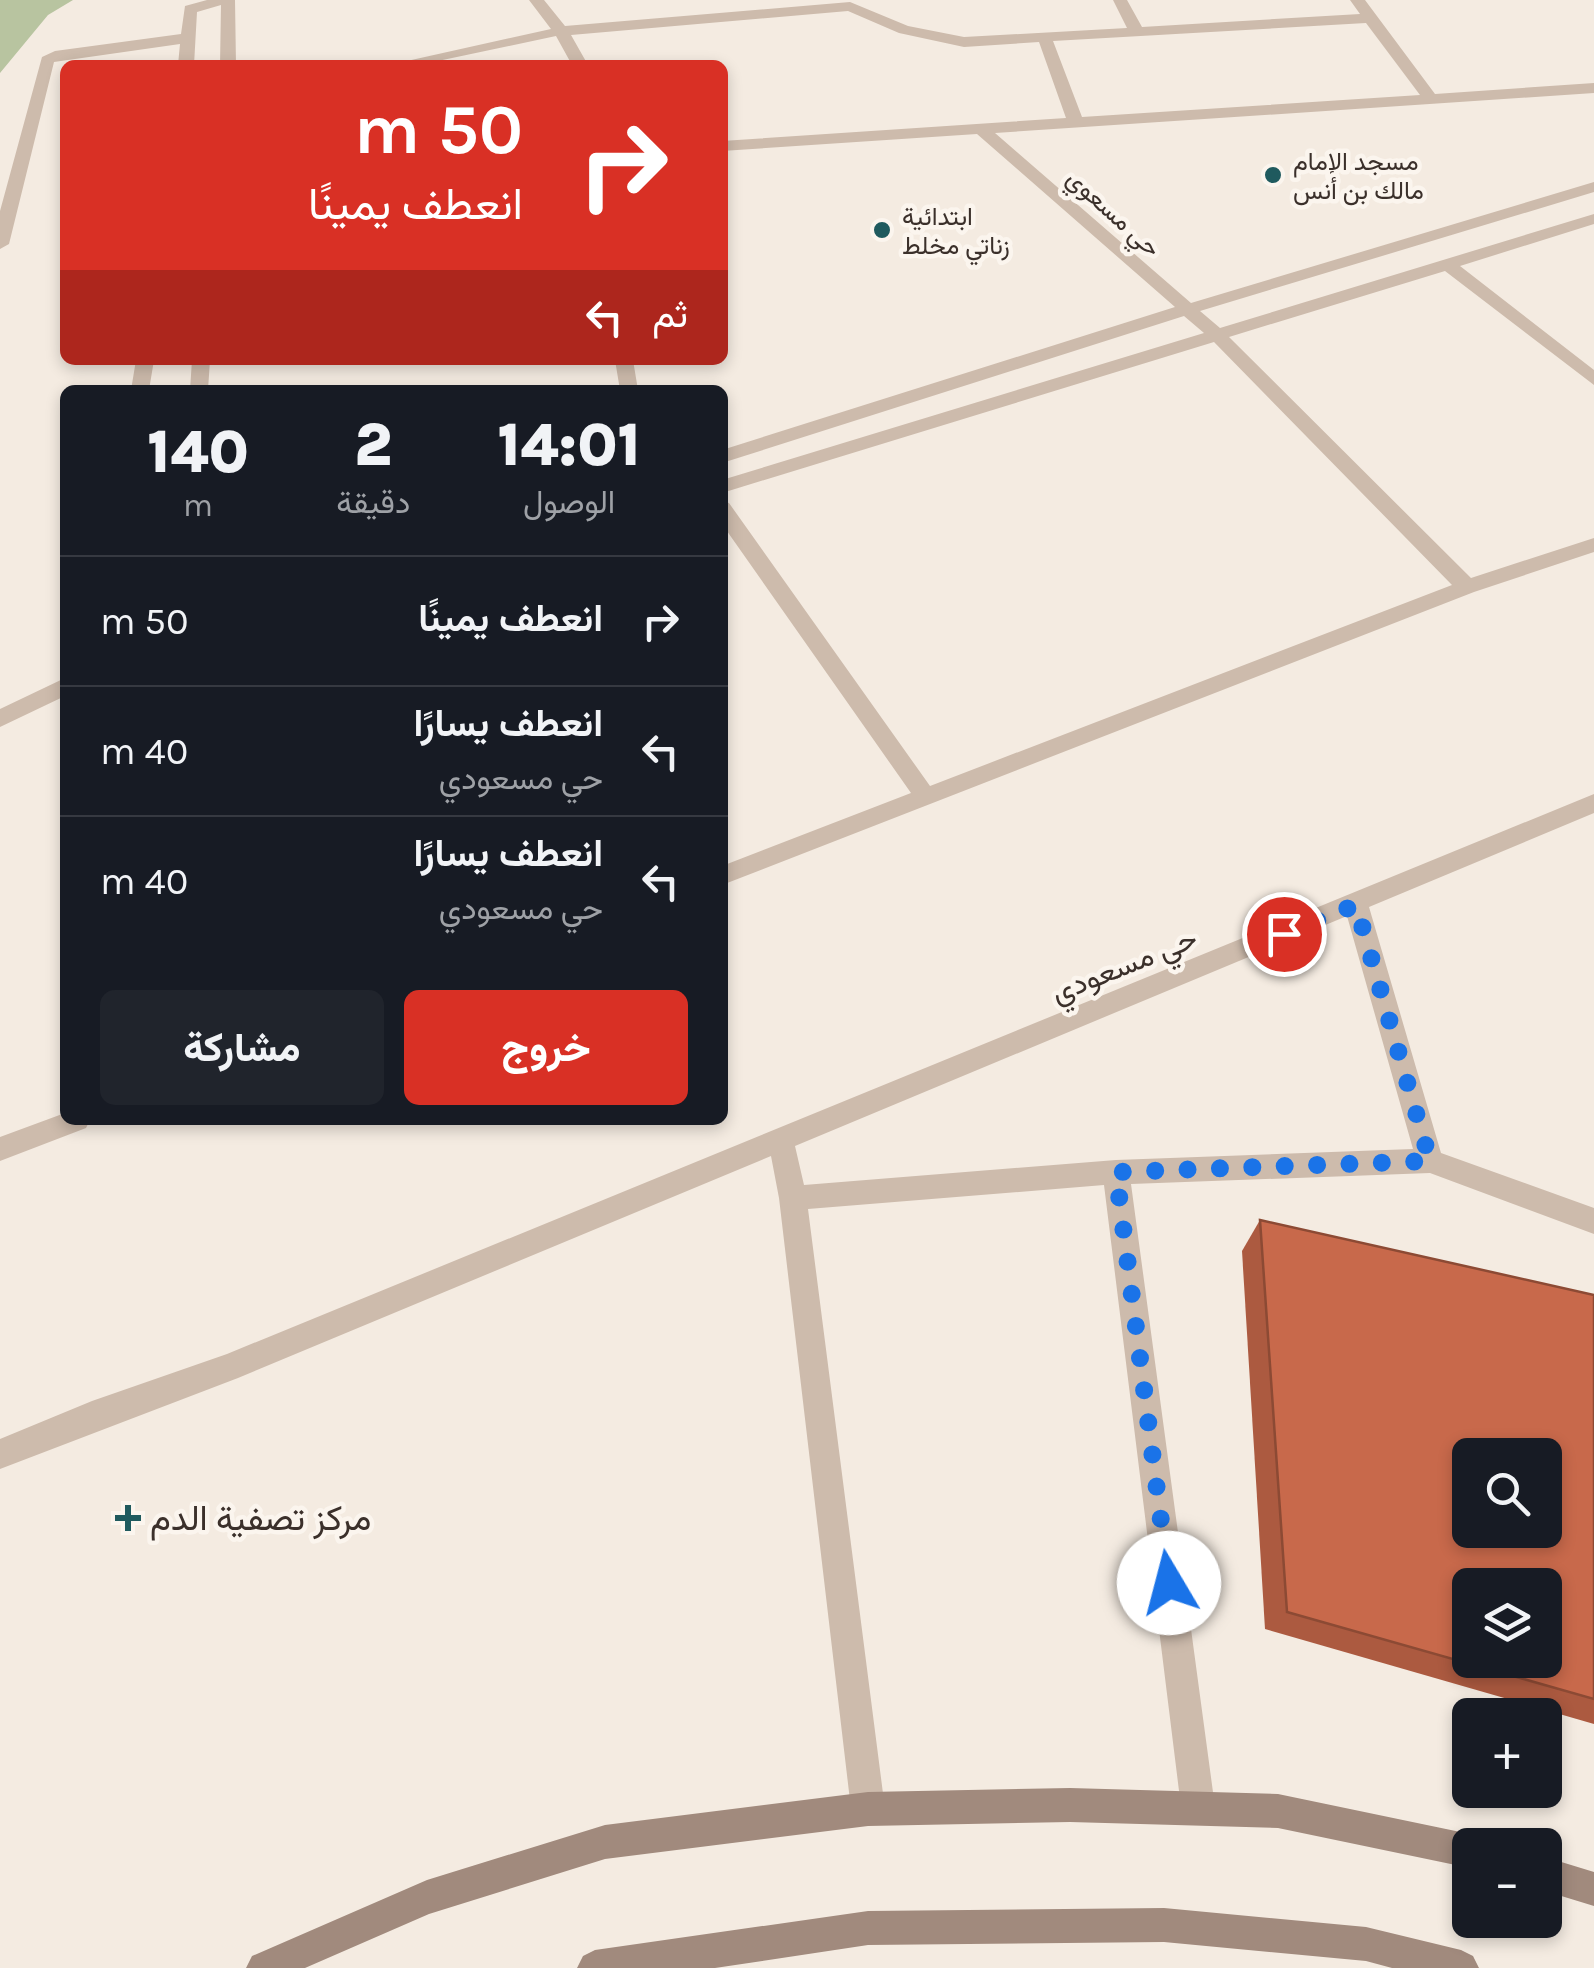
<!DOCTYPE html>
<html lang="ar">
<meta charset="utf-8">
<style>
:root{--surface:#171b24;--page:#20242c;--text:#f1f3f6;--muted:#9ea1a6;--line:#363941;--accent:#d93025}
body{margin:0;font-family:Karla,Vazirmatn,sans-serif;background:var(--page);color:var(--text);direction:rtl;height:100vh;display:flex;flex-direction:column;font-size:38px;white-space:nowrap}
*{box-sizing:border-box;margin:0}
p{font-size:32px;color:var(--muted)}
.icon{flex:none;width:55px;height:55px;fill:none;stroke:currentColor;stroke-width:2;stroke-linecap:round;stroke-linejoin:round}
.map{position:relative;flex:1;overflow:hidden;direction:ltr}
.drawer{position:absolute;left:60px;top:385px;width:668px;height:740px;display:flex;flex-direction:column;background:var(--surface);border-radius:15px;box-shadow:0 5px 15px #0003;direction:rtl}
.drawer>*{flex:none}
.top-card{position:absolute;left:60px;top:60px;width:668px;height:305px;border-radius:15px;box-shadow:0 5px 15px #0003;direction:rtl;background:#d93025;color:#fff;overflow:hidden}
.fabs{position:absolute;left:1452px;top:1438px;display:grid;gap:20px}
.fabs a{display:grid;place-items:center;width:110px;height:110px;border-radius:15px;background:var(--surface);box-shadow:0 5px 15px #0003;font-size:50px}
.pin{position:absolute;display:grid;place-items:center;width:85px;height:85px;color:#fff;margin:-42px;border:5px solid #fff;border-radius:50%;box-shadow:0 2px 10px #0007}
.me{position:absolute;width:110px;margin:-55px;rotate:352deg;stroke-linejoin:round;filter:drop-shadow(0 0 8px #0008)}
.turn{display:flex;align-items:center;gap:35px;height:210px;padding:0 40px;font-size:45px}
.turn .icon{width:130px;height:130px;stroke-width:2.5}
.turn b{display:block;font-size:70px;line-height:85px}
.then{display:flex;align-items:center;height:95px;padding:0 40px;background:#0003;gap:20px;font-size:38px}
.eta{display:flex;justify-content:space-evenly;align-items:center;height:170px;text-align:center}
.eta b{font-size:60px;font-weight:800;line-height:70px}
.cta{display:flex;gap:20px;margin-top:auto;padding:20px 40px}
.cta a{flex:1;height:115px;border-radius:15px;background:var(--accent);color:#fff;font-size:40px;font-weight:800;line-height:115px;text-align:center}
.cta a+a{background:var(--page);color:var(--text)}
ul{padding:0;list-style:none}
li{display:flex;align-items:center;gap:30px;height:130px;padding:0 40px;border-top:2px solid var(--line)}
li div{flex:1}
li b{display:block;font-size:38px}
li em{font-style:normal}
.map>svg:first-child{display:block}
.green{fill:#b8c4a0}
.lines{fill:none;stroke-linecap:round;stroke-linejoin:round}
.minor{fill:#cdbbac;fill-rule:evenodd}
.secondary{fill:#a18a7d;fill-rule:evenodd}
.wall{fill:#ac5a40}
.building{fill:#c8694b;stroke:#8c4a34;stroke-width:2.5;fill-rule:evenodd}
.route{stroke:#1a73e8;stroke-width:18;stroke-dasharray:0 32.4}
.poi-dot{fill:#1f5a5e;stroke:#fbf5ee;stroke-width:4}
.labels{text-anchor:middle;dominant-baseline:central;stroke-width:9;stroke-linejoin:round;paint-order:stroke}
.far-poi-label{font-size:25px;fill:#3b302b;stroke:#fbf5ee;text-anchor:start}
.far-street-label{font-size:25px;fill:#3b302b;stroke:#fbf5ee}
.street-label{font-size:30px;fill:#3b302b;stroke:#fbf5ee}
.near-poi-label{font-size:35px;fill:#3b302b;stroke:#fbf5ee;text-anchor:start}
</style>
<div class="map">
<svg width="1594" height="1968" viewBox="0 0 1594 1968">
<rect width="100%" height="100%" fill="#f4ebe1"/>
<path class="green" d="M 0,0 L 73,0 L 48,15 L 0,73 Z"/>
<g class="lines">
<path class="minor" d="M 207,0 L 235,0 L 236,65 L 220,65 L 221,5 L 197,12 L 194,65 L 178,65 L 180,44 L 54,62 L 9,244 L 0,249 L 0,211 L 42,57 L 55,51 L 181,34 L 185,6 Z
M 529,0 L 544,0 L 565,26 L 850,2 L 908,26 L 964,37 L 1127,28 L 1113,0 L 1127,0 L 1142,27 L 1360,14 L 1350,0 L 1365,0 L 1435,94 L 1594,83 L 1594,93 L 995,133 L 1191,303 L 1594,182 L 1594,192 L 1200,311 L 1220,328 L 1594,214 L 1594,224 L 1460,266 L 1594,370 L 1594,385 L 1445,271 L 1229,337 L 1471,578 L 1594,538 L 1594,552 L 1474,592 L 722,885 L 722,866 L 911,793 L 722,524 L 722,501 L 729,503 L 930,786 L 1452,585 L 1214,342 L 722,493 L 722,480 L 1204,333 L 1184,316 L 722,463 L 722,450 L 1175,307 L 977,134 L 722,151 L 722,141 L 1066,118 L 1039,42 L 964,47 L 899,33 L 848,11 L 571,35 L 588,65 L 572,65 L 556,36 L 419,65 L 389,65 L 551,29 ZM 1366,23 L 1420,95 L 1082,117 L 1053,41 Z
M 136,360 L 154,360 L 149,390 L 131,390 Z
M 192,360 L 210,360 L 208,390 L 190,390 Z
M 615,360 L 633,360 L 638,390 L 620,390 Z
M 65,678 L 65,696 L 0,727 L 0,709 Z
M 1594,794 L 1594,813 L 1369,907 L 1441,1153 L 1594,1208 L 1594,1234 L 1430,1173 L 1131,1184 L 1215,1807 L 1210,1819 L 1198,1824 L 1186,1819 L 1181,1807 L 1104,1185 L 808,1209 L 885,1809 L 880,1821 L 868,1826 L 856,1821 L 851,1809 L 779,1198 L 771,1156 L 238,1378 L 0,1469 L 0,1439 L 92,1401 L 227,1354 ZM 1347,916 L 1413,1149 L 1116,1160 L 804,1185 L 795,1146 Z
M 65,1113 L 65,1120 L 90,1120 L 86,1128 L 0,1161 L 0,1137 Z"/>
<path class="secondary" d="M 1070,1788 L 1278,1794 L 1470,1834 L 1482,1839 L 1485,1845 L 1470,1845 L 1470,1868 L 1278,1828 L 1070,1822 L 868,1826 L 605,1859 L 429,1914 L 305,1968 L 246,1968 L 252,1956 L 427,1880 L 605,1825 L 868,1792 Z
M 1545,1857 L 1594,1872 L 1594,1906 L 1545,1891 Z
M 1164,1908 L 1366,1927 L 1461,1950 L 1473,1956 L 1479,1968 L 1392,1968 L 1366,1961 L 1164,1942 L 868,1945 L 715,1968 L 577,1968 L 583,1956 L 595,1950 L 868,1911 Z"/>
</g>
<path class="wall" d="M 1260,1220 L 1594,1295 L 1594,1724 L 1265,1629 L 1242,1251 Z"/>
<path class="building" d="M 1260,1220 L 1594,1295 L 1594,1699 L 1287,1612 ZM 1470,1455 L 1545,1455 L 1545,1530 L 1470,1530 ZM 1470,1585 L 1545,1585 L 1545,1660 L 1470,1660 Z"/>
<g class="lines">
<path class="route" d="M 1169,1583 L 1116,1172 L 1430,1161 L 1356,905 L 1284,934"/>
</g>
<g class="poi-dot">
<circle cx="1273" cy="175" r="10"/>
<circle cx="882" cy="230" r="10"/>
<path d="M123 1503h10v10h10v10h-10v10h-10v-10h-10v-10h10z"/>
</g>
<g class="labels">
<g class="far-poi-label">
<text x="1293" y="161">مسجد الإمام<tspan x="1293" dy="29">مالك بن أنس</tspan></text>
<text x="902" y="216">ابتدائية<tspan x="902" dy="29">زناتي مخلط</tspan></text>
</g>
<g class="far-street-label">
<text transform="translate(1114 213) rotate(42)">حي مسعوي</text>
</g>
<g class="street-label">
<text transform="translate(1124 965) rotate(-22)">حي مسعودي</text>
</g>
<g class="near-poi-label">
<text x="150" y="1518">مركز تصفية الدم</text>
</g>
</g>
</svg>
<div class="fabs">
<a><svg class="icon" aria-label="search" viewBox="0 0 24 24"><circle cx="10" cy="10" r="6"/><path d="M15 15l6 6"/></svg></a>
<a><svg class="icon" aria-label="layers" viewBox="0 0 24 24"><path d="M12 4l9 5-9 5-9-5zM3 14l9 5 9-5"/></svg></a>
<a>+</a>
<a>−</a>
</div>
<div class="pin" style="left:1284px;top:934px;background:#d93025"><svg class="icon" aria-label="arrive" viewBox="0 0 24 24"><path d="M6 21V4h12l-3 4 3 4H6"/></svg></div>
<svg class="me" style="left:1169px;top:1583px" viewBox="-20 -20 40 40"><circle r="19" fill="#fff"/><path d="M0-13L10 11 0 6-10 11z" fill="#1a73e8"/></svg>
<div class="top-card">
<div class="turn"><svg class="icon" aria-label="right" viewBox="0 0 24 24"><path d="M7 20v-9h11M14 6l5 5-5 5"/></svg><div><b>50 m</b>انعطف يمينًا</div></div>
<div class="then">ثم<svg class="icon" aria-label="left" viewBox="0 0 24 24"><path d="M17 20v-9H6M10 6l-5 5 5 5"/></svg></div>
</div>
<section class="drawer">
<div class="eta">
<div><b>14:01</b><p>الوصول</p></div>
<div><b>2</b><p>دقيقة</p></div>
<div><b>140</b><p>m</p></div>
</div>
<ul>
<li><svg class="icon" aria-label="right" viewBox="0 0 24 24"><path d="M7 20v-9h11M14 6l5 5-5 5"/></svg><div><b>انعطف يمينًا</b></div><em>50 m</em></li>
<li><svg class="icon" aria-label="left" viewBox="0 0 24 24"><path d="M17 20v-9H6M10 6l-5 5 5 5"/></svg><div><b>انعطف يسارًا</b><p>حي مسعودي</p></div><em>40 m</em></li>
<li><svg class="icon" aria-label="left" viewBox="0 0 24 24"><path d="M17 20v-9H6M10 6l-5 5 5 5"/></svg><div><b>انعطف يسارًا</b><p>حي مسعودي</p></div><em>40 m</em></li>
</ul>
<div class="cta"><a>خروج</a><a>مشاركة</a></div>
</section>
</div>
